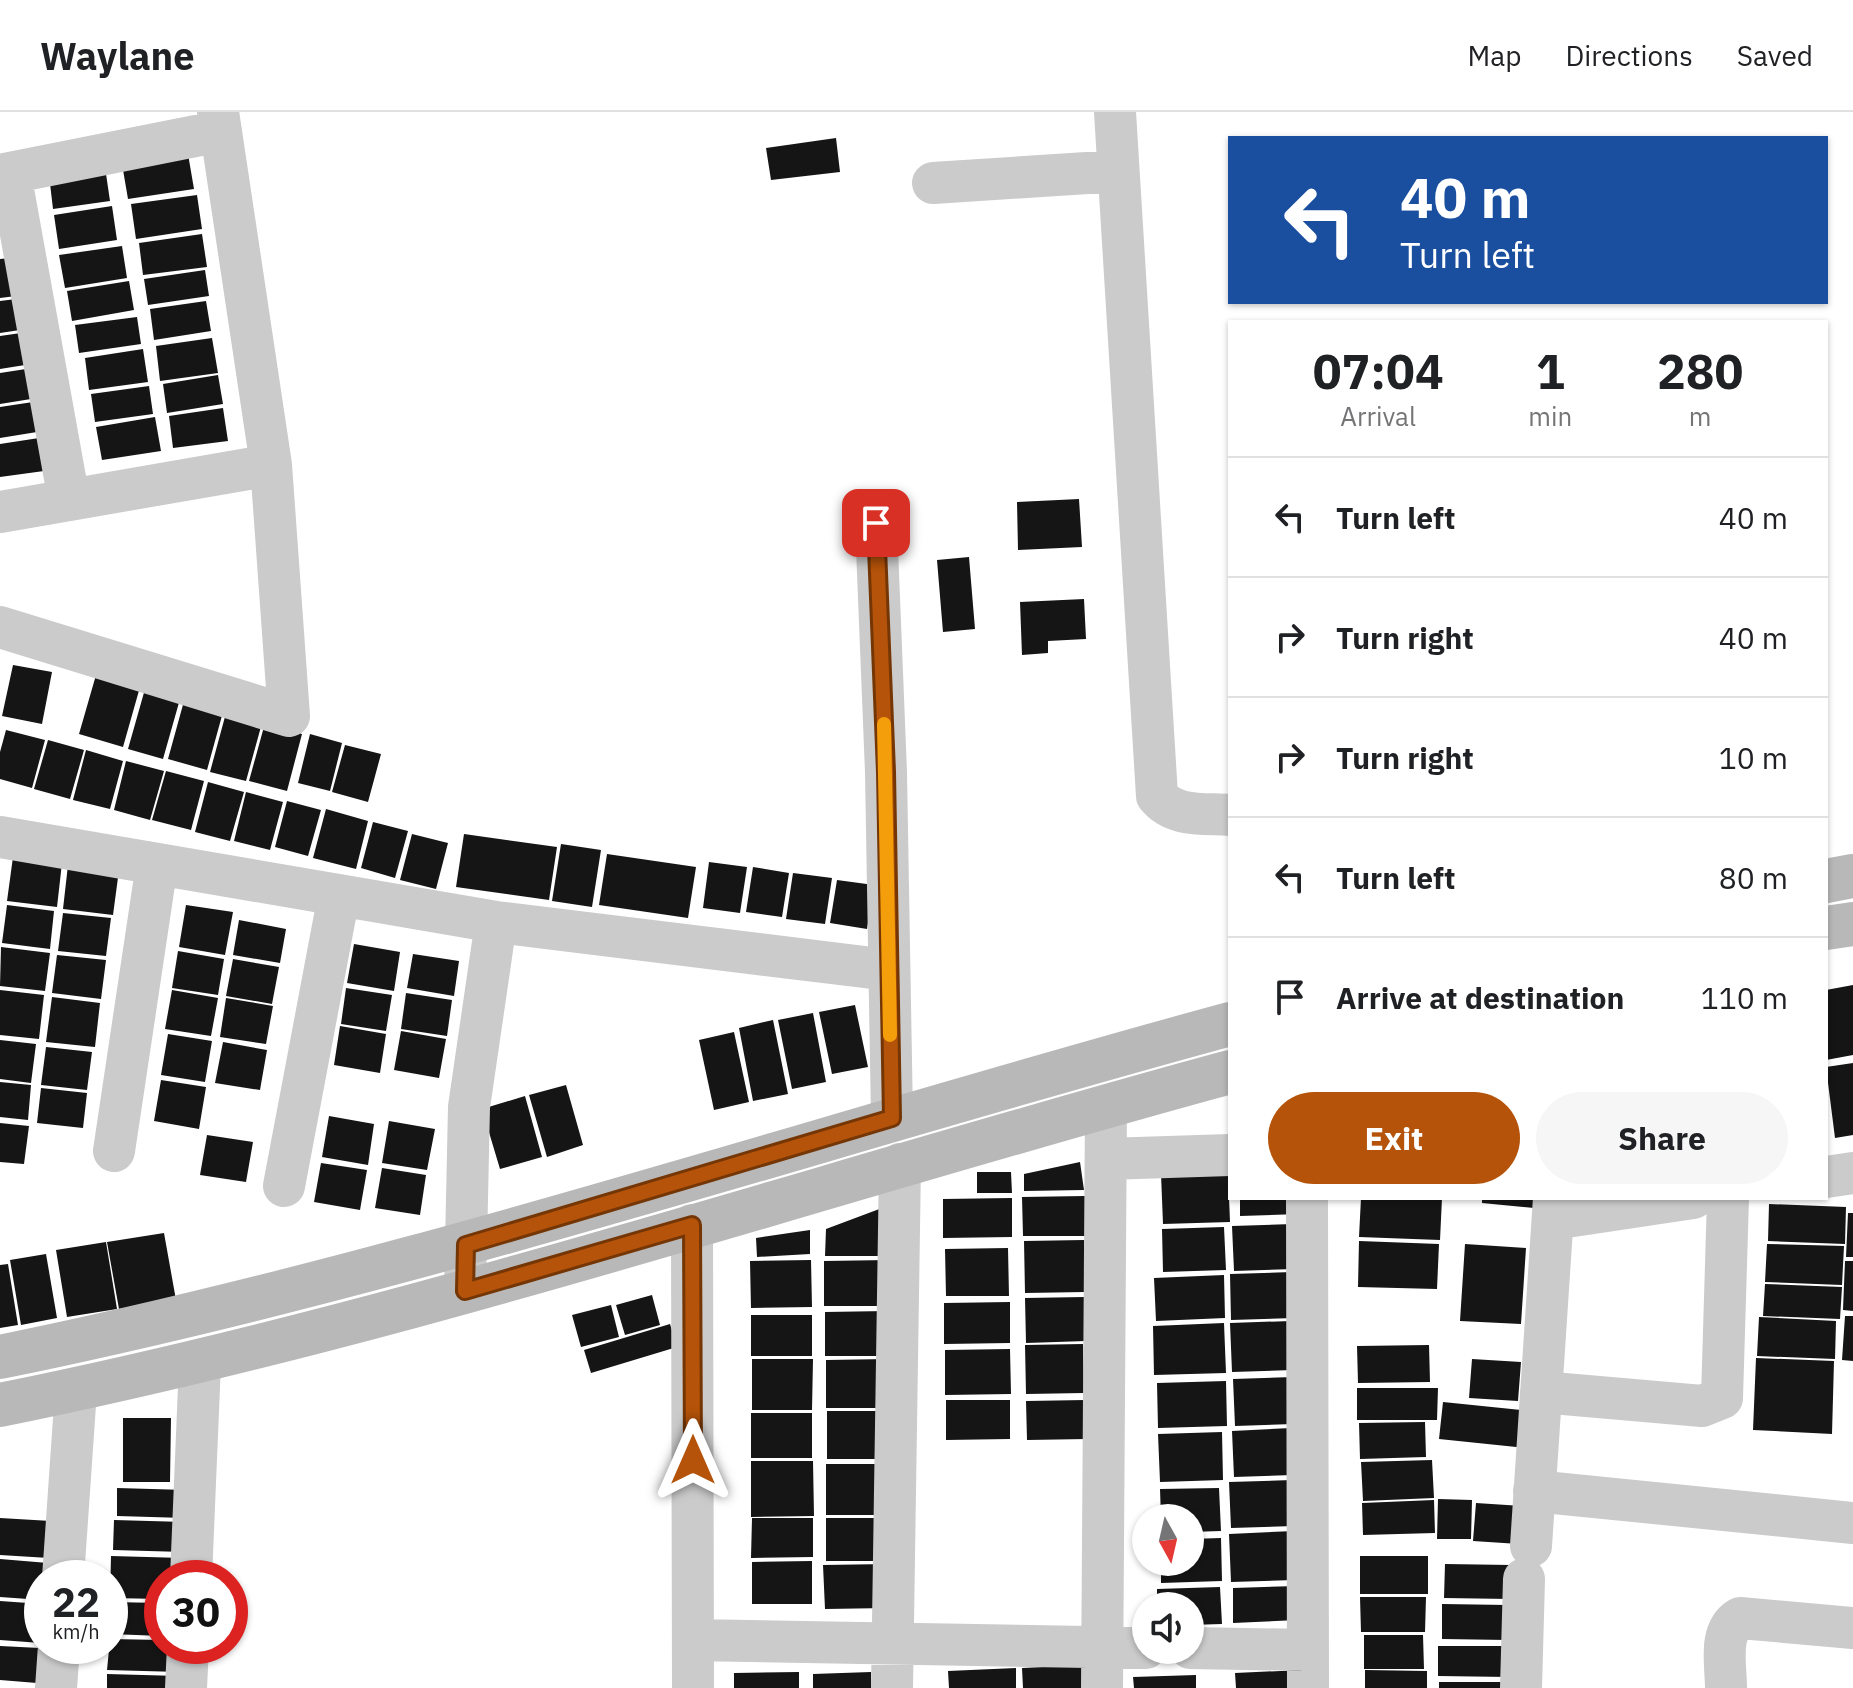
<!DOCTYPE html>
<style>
:root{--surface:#fff;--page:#f6f6f6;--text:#202124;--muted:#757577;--line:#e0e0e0;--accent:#b45309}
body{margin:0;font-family:"IBM Plex Sans",sans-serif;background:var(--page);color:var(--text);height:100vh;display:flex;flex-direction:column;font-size:30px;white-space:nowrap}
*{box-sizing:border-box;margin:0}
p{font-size:26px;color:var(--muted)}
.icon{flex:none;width:44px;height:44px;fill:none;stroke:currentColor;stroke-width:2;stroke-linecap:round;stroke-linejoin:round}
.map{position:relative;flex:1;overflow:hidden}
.details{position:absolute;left:1228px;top:208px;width:600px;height:880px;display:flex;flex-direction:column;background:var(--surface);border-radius:0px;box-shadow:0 2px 6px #0004}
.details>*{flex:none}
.guide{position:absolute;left:1228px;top:24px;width:600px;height:168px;border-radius:0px;box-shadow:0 2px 6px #0004;background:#1a4fa0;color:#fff;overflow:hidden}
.needle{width:52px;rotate:172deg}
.tools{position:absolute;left:1132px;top:1392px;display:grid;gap:16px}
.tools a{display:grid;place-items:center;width:72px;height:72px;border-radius:50%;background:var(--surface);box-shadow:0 2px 6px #0004;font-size:40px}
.speed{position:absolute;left:24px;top:1448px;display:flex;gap:16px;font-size:40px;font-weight:700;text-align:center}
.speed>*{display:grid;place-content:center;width:104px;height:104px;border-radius:50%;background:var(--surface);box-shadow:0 2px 6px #0004;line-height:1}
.speed small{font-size:20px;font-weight:400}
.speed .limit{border:12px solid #d22;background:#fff;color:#111}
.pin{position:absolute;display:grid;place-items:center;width:68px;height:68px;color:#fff;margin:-34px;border-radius:16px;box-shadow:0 4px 12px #0006}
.me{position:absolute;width:88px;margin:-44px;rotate:0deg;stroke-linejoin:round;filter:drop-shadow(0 0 6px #0008)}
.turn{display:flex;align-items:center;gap:28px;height:168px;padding:0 40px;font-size:36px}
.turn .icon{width:104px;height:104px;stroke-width:2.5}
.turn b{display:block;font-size:56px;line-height:68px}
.eta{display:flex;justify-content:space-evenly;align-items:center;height:136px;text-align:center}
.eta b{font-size:48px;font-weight:700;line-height:56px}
.primary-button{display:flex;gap:16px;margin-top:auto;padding:16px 40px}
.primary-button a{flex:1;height:92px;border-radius:48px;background:var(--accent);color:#fff;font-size:32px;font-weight:700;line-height:92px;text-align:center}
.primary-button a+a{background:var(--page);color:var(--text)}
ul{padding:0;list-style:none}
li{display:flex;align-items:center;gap:24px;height:120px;padding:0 40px;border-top:2px solid var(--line)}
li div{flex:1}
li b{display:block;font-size:30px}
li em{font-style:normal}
header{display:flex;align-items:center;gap:48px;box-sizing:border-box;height:112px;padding:0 40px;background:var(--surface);border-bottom:2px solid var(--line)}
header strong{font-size:38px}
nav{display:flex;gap:44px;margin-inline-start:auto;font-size:28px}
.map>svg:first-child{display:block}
.building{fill:#151515}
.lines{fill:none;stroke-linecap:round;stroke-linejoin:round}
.street{stroke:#cbcbcb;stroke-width:42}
.secondary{stroke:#b8b8b8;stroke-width:44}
.route-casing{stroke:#753606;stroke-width:20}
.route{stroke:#b45309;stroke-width:14}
.slow{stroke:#f59e0b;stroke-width:14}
</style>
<header>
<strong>Waylane</strong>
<nav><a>Map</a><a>Directions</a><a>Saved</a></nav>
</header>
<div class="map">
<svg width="1853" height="1576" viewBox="0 0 1853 1576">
<rect width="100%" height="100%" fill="#fff"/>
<path class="building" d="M 836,26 L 840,60 L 771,68 L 766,36 Z
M 188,42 L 194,77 L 128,87 L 122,52 Z
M 105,55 L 110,89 L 53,97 L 49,63 Z
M 197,83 L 202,117 L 136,127 L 131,92 Z
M 112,94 L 117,128 L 59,137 L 54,103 Z
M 202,122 L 207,155 L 143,163 L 139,131 Z
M 122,134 L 127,166 L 65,176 L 59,143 Z
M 10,146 L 16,184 L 0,186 L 0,147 Z
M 205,158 L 209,184 L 148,193 L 144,167 Z
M 129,169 L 134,198 L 72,209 L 67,179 Z
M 16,187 L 20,218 L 0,221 L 0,189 Z
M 206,189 L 211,219 L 154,228 L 150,197 Z
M 137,205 L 141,232 L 79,241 L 75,213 Z
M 21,221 L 25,253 L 0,257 L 0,224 Z
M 212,226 L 218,261 L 160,269 L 156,234 Z
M 143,237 L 148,270 L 89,278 L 85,246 Z
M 26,257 L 31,287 L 0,292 L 0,261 Z
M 218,263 L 223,292 L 167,301 L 163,272 Z
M 149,274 L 153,302 L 95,310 L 91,282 Z
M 33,290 L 37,320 L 0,326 L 0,295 Z
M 223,296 L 228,329 L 173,336 L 169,304 Z
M 155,305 L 161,339 L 102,348 L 96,315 Z
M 39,326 L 44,359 L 0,365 L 0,332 Z
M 1079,387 L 1082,435 L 1018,438 L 1017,390 Z
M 969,445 L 975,517 L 943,520 L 937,448 Z
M 1084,487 L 1086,527 L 1048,529 L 1048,541 L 1022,543 L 1020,490 Z
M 13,553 L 52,560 L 42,612 L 2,604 Z
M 96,563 L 140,575 L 123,635 L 79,622 Z
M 145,577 L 180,587 L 163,647 L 128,637 Z
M 184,589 L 223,600 L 207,658 L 168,647 Z
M 226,601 L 262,611 L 246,669 L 210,660 Z
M 265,611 L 302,622 L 287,679 L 249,669 Z
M 6,618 L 45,628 L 32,676 L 0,667 L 0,640 Z
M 310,622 L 342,631 L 330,679 L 298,671 Z
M 48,628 L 84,638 L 70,687 L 34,677 Z
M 345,633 L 381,642 L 368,690 L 332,680 Z
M 86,638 L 123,649 L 110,697 L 73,688 Z
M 126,649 L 164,659 L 150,708 L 114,698 Z
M 166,659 L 204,669 L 191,718 L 152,708 Z
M 208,670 L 244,680 L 230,729 L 195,720 Z
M 246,680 L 283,690 L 270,738 L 234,729 Z
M 287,689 L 321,698 L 308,744 L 275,735 Z
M 326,697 L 368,709 L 356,757 L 313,746 Z
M 373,710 L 408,719 L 395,766 L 361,756 Z
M 412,722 L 448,731 L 436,777 L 400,768 Z
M 464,722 L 557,735 L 549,788 L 456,775 Z
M 561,732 L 601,738 L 592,795 L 552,789 Z
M 607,742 L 696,755 L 688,806 L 599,793 Z
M 13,745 L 62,751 L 57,795 L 7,789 Z
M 709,750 L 747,755 L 740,801 L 703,796 Z
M 68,753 L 119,758 L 113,803 L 63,797 Z
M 753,755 L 789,761 L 782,805 L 746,800 Z
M 793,761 L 832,766 L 825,812 L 786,807 Z
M 837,768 L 874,773 L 867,817 L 830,811 Z
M 7,793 L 54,799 L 50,837 L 2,831 Z
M 186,793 L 233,800 L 225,843 L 179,835 Z
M 63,801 L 111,806 L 106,844 L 58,839 Z
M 239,808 L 286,817 L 280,851 L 233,843 Z
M 354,832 L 400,840 L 394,879 L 347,871 Z
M 1,835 L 50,841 L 45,879 L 0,874 Z
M 178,839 L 224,847 L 218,883 L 172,876 Z
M 413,842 L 459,849 L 454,884 L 407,876 Z
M 57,843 L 106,848 L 101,887 L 52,881 Z
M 233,847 L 279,855 L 272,892 L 226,884 Z
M 1853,873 L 1853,943 L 1826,948 L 1826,878 Z
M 346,876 L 392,883 L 386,919 L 341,912 Z
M 0,878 L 44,883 L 39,927 L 0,923 Z
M 172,878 L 218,886 L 211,924 L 165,917 Z
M 406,881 L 452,888 L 447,924 L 401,917 Z
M 52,885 L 100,891 L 95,935 L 46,930 Z
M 226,886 L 273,894 L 266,932 L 220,925 Z
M 855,893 L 868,955 L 832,962 L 819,900 Z
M 813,901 L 826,970 L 792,977 L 778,908 Z
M 773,908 L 788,982 L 753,989 L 739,916 Z
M 340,914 L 386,922 L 380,961 L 334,953 Z
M 401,919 L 446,927 L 439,966 L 394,958 Z
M 734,920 L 749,990 L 714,998 L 699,928 Z
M 168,922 L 212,929 L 205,970 L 161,963 Z
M 0,928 L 36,932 L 31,971 L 0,967 Z
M 223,930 L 267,938 L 260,978 L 215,971 Z
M 46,935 L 92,940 L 87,978 L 41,973 Z
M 1853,951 L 1853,1023 L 1835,1026 L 1826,955 Z
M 161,968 L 206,975 L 199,1017 L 154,1009 Z
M 0,970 L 31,973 L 28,1008 L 0,1005 Z
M 566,973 L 583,1033 L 547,1045 L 529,983 Z
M 41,976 L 87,981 L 83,1016 L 37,1011 Z
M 525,984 L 542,1045 L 500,1057 L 482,997 Z
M 329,1004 L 374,1012 L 368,1053 L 322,1045 Z
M 389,1009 L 435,1017 L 427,1058 L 382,1051 Z
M 0,1011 L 29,1014 L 24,1052 L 0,1050 Z
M 207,1023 L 253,1030 L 246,1070 L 200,1063 Z
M 1080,1050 L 1084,1078 L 1024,1079 L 1024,1062 Z
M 321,1051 L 367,1058 L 360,1098 L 314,1090 Z
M 382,1056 L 426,1063 L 420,1103 L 375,1096 Z
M 1228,1059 L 1230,1110 L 1163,1112 L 1161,1062 Z
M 977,1060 L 1011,1060 L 1012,1081 L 977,1081 Z
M 1085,1084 L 1085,1124 L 1023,1124 L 1022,1085 Z
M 1012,1086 L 1012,1125 L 943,1126 L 943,1087 Z
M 1240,1086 L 1299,1086 L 1299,1102 L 1240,1104 Z
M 1361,1086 L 1442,1086 L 1440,1128 L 1359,1125 Z
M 1482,1086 L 1535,1086 L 1534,1096 L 1482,1091 Z
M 1769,1092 L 1846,1095 L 1845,1132 L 1768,1129 Z
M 890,1093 L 887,1144 L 825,1144 L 826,1117 Z
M 1848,1101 L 1853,1101 L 1853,1145 L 1846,1145 Z
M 1293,1112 L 1294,1157 L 1234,1159 L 1232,1114 Z
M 1224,1115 L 1226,1158 L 1163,1160 L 1162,1117 Z
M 810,1118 L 810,1142 L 757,1145 L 756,1126 Z
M 164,1121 L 176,1188 L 119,1197 L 107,1130 Z
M 1084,1128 L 1085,1180 L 1025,1181 L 1024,1129 Z
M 1359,1129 L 1439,1132 L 1437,1177 L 1358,1175 Z
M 106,1130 L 117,1197 L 67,1205 L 56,1138 Z
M 1465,1132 L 1526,1136 L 1521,1212 L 1460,1209 Z
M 1767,1132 L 1844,1134 L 1842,1173 L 1765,1170 Z
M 1008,1136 L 1009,1184 L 946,1184 L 945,1137 Z
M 46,1142 L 57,1206 L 21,1213 L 10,1148 Z
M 811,1148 L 812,1195 L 751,1196 L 750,1149 Z
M 889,1148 L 889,1194 L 824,1194 L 824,1149 Z
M 1845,1149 L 1853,1149 L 1853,1199 L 1843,1198 Z
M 8,1152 L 18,1213 L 0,1216 L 0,1153 Z
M 1292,1160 L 1294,1206 L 1231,1208 L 1230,1162 Z
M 1224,1163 L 1225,1206 L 1156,1209 L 1154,1166 Z
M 1765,1172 L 1842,1175 L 1840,1207 L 1763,1204 Z
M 652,1183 L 660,1213 L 625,1223 L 616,1193 Z
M 1085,1185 L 1086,1229 L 1026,1231 L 1025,1186 Z
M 1010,1190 L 1010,1231 L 944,1232 L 944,1191 Z
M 611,1193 L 619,1225 L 581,1235 L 572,1203 Z
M 887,1199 L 887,1244 L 825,1244 L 825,1200 Z
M 751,1203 L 812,1203 L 812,1244 L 751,1244 Z
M 1845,1204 L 1853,1204 L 1853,1249 L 1842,1248 Z
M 1759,1205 L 1836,1209 L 1835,1247 L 1757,1244 Z
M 1291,1209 L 1293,1258 L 1232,1260 L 1230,1211 Z
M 1224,1211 L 1226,1261 L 1154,1263 L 1153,1214 Z
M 670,1212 L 677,1235 L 591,1261 L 584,1238 Z
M 1083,1232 L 1084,1281 L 1026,1282 L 1025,1233 Z
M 1429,1233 L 1430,1270 L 1358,1271 L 1357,1234 Z
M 1010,1237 L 1011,1282 L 945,1283 L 945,1238 Z
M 1756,1246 L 1834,1249 L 1832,1322 L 1753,1318 Z
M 752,1247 L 813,1247 L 812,1298 L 752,1298 Z
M 888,1247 L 888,1296 L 826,1296 L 826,1248 Z
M 1472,1247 L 1521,1250 L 1518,1289 L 1469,1286 Z
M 1293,1265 L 1294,1312 L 1235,1314 L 1233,1267 Z
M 1226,1269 L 1227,1314 L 1158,1316 L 1157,1271 Z
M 1357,1276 L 1438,1276 L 1437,1308 L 1357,1308 Z
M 946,1288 L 1010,1288 L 1010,1327 L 946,1328 Z
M 1086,1288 L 1087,1327 L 1027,1328 L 1026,1289 Z
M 1443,1290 L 1530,1299 L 1526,1336 L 1439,1327 Z
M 827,1299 L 888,1299 L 888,1347 L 827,1347 Z
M 751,1301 L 812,1301 L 812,1346 L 751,1346 Z
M 123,1306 L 171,1306 L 170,1370 L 123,1370 Z
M 1425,1310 L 1426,1345 L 1360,1347 L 1359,1311 Z
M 1291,1316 L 1293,1363 L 1234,1365 L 1232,1319 Z
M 1222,1320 L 1223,1368 L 1160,1370 L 1158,1322 Z
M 1432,1348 L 1434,1386 L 1363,1389 L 1361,1350 Z
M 751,1349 L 813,1349 L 814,1404 L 751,1405 Z
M 826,1352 L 889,1352 L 888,1403 L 826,1403 Z
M 1292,1368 L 1294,1414 L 1231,1416 L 1229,1370 Z
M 117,1376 L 186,1378 L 185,1406 L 117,1404 Z
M 1219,1376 L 1221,1419 L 1190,1420 L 1190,1406 L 1161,1406 L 1160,1377 Z
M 1438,1387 L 1472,1388 L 1471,1427 L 1437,1427 Z
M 1434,1388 L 1435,1421 L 1363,1423 L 1362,1391 Z
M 1476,1391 L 1522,1394 L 1519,1432 L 1473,1429 Z
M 0,1406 L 51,1409 L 49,1446 L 0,1443 Z
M 752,1406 L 813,1406 L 813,1445 L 751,1446 Z
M 826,1406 L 887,1406 L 887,1449 L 826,1449 Z
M 114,1408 L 185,1410 L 184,1440 L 113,1438 Z
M 1294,1419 L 1295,1468 L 1231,1470 L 1229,1422 Z
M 1221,1426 L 1222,1469 L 1161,1471 L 1161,1450 L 1190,1450 L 1190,1427 Z
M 111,1444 L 183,1446 L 183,1466 L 162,1466 L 162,1487 L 110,1486 Z
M 1360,1444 L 1428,1444 L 1428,1482 L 1360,1482 Z
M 0,1447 L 48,1451 L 47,1466 L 42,1466 L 42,1488 L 0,1485 Z
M 812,1449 L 812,1492 L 752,1492 L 752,1450 Z
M 888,1452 L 888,1496 L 825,1497 L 823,1453 Z
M 1445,1452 L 1511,1453 L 1510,1487 L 1444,1486 Z
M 1297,1474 L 1298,1508 L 1233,1511 L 1233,1476 Z
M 1220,1475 L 1222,1512 L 1190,1513 L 1190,1494 L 1157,1494 L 1157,1477 Z
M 1360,1485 L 1426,1485 L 1425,1520 L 1361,1520 Z
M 0,1489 L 42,1492 L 41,1531 L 0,1528 Z
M 110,1490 L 162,1491 L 162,1524 L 110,1522 Z
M 1442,1492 L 1508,1493 L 1508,1528 L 1442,1527 Z
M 1364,1523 L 1423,1523 L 1424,1557 L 1364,1557 Z
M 110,1527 L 162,1528 L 162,1534 L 181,1534 L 180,1560 L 107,1558 Z
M 0,1534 L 40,1536 L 37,1571 L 0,1568 Z
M 1438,1534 L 1510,1534 L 1509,1565 L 1438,1564 Z
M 1087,1553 L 1088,1576 L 1023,1576 L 1022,1556 Z
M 1016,1556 L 1016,1576 L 949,1576 L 948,1559 Z
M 1302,1558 L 1303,1576 L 1236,1576 L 1235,1561 Z
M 1365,1558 L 1427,1559 L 1427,1576 L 1365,1576 Z
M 799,1560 L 799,1576 L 734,1576 L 734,1561 Z
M 871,1560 L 871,1576 L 813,1576 L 813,1562 Z
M 107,1562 L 179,1564 L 179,1576 L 107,1576 Z
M 1196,1563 L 1196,1576 L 1134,1576 L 1133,1565 Z
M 1439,1570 L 1507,1570 L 1507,1576 L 1439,1576 Z"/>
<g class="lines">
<path class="street" d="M 1115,0 L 1157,684 C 1175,706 1204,701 1230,703
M 10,61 L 69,388
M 0,63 L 221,19
M 933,71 L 1118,59
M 0,400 L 271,353
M 876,411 L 886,660 L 892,1006
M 0,515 L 289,604 L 271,353 L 218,0
M 0,725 L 496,810 L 889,858
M 114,1039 L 157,752
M 1106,1047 L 1230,1043
M 1826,1065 L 1853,1061
M 284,1074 L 339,783
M 1307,1086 L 1308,1576
M 1553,1107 L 1693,1086
M 692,1113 L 693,1576
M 465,1179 L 469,995 L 496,810
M 1541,1280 L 1702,1294 L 1722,1286 L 1728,1086
M 1534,1379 L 1853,1411
M 1531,1434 L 1554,1086
M 63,1466 L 76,1278
M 191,1466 L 200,1251
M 693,1528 L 1146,1536
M 1190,1536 L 1308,1538
M 56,1576 L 59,1534
M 186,1576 L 188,1534
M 892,1576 L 900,1052
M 1102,1576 L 1106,994
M 1521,1576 L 1524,1467
M 1726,1576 C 1726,1553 1718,1519 1740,1506 L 1853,1516"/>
<path class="secondary" d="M 1826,769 L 1853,764
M 1826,816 L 1853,812
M 0,1245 C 417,1160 820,1023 1230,912
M 0,1293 C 417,1209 820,1071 1230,960"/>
</g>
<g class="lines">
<defs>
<path id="route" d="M 693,1348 L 692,1113 L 465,1179 L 466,1133 L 892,1006 L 886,660 L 876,411"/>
</defs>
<use href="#route" class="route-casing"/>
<use href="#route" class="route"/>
<path class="slow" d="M 884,612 L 890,923"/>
</g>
</svg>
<div class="tools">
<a><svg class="needle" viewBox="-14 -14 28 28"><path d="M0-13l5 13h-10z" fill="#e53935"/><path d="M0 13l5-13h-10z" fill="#757577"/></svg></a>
<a><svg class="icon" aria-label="sound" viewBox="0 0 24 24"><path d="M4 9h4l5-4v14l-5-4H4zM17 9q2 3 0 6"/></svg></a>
</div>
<div class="speed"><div>22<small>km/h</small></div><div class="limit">30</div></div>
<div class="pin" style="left:876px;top:411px;background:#d93025"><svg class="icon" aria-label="arrive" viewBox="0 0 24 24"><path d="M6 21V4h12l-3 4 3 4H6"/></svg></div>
<svg class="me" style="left:693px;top:1348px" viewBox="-20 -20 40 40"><path d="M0-17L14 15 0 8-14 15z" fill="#b45309" stroke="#fff" stroke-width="4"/></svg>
<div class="guide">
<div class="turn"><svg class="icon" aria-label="left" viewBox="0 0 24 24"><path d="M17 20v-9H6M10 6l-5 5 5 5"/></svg><div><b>40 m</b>Turn left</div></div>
</div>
<section class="details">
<div class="eta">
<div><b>07:04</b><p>Arrival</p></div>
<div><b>1</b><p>min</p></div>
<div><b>280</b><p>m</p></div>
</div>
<ul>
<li><svg class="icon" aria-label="left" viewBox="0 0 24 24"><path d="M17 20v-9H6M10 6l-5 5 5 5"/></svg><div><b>Turn left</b></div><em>40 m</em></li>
<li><svg class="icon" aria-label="right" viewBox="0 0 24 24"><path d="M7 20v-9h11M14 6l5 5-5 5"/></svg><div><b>Turn right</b></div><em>40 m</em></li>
<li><svg class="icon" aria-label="right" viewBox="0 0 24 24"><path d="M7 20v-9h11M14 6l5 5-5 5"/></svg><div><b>Turn right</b></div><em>10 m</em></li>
<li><svg class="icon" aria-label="left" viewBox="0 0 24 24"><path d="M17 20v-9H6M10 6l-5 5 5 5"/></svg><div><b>Turn left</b></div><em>80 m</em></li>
<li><svg class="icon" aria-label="arrive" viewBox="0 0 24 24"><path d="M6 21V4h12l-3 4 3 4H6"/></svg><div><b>Arrive at destination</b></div><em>110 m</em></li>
</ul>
<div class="primary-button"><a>Exit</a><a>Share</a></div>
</section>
</div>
